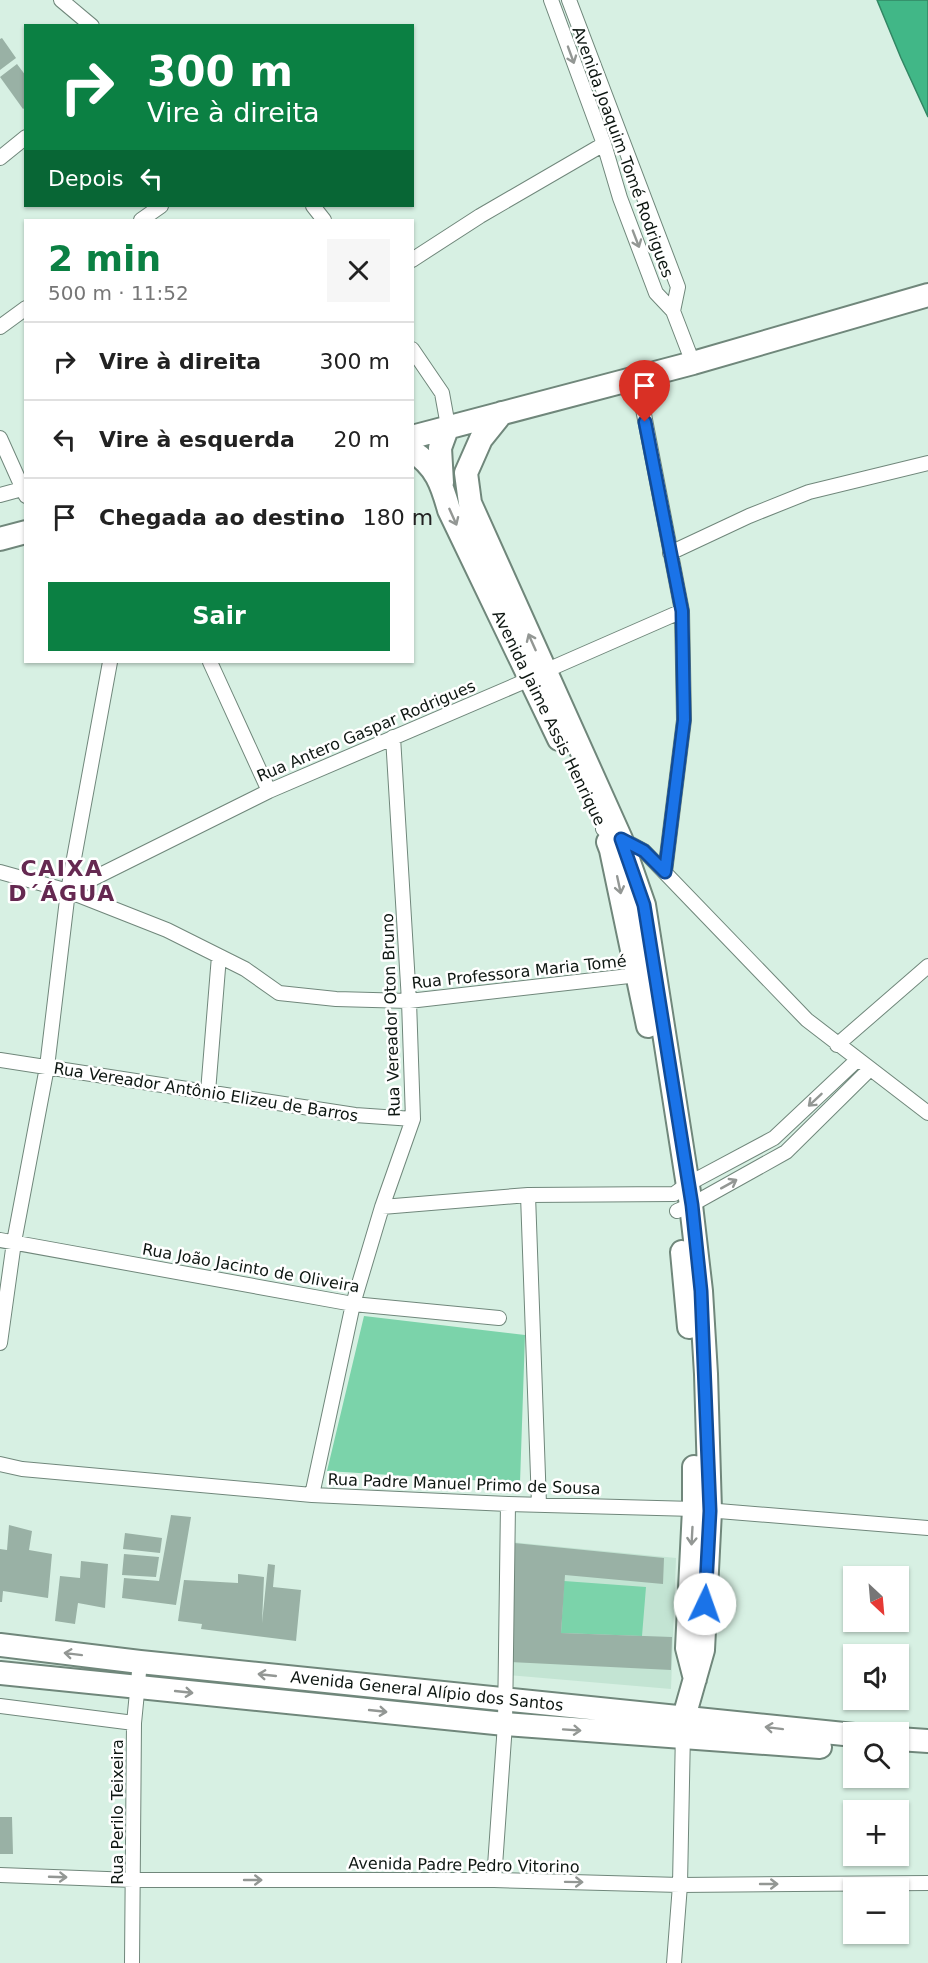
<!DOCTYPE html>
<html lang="pt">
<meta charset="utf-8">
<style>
:root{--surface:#fff;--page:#f6f6f6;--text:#222;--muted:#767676;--line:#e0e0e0;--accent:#0b8043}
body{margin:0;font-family:"DejaVu Sans",sans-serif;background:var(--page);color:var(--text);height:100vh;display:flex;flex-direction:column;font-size:22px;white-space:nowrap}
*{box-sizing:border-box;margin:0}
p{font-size:20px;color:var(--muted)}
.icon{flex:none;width:33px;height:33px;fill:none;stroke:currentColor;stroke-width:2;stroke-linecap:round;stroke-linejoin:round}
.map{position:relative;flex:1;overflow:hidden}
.sheet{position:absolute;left:24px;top:219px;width:390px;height:444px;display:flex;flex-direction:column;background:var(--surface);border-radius:0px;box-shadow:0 2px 4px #0004}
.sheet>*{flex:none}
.banner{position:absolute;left:24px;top:24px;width:390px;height:183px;border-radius:0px;box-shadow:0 2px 4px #0004;background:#0b8043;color:#fff;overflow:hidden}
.needle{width:39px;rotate:154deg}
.tools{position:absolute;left:843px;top:1566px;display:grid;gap:12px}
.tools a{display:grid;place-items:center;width:66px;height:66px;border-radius:0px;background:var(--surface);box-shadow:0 2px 4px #0004;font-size:30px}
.pin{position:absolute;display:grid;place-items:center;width:51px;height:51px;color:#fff;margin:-62px -26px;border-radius:50% 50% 50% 0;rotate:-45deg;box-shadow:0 0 6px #0007}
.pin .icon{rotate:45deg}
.me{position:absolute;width:66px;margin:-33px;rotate:3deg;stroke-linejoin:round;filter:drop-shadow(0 0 4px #0008)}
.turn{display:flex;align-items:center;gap:21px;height:126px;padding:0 24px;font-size:27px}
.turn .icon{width:78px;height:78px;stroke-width:2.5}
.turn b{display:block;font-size:42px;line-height:51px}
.then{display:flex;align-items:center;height:57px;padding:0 24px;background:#0003;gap:12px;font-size:22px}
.round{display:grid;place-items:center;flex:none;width:63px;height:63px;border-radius:0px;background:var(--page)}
.headline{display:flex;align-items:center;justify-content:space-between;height:102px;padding:0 24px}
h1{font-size:36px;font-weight:700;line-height:45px;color:var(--accent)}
.primary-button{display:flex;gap:12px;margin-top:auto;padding:12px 24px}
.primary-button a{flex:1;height:69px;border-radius:0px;background:var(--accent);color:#fff;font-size:24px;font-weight:700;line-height:69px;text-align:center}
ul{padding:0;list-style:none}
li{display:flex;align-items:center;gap:18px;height:78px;padding:0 24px;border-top:2px solid var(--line)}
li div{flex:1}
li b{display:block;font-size:22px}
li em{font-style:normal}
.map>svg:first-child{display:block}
.built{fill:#c3e4d3}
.green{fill:#7bd3aa}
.water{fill:#41b787;stroke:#328764;stroke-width:1.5}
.building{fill:#99b1a5}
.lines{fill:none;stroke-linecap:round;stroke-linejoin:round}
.street-casing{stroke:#70877b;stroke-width:16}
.primary-casing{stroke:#70877b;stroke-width:26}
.street{stroke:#fff;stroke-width:14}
.primary{stroke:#fff;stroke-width:22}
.oneway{stroke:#939794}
.route-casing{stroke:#114b97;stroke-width:15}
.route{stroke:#1a73e8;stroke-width:10}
.labels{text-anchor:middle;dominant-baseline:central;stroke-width:5;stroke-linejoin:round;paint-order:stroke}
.street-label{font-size:16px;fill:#0e1712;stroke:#fff}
.district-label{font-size:22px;font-weight:bold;letter-spacing:1.5px;fill:#652951;stroke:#fff}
</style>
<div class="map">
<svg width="928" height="1963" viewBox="0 0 928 1963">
<rect width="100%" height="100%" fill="#d7f0e3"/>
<path class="built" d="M 511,1542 L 676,1558 L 671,1689 L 508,1675 Z"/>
<path class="green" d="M 364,1316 L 525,1335 L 520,1483 L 327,1471 Z
M 564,1581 L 646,1587 L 642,1636 L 561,1633 Z"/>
<path class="water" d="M 877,0 L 928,0 L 928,117 L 901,58 Z"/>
<path class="building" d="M 2,38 L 16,58 L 0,70 L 0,39 Z
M 17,64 L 26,76 L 26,107 L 23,109 L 0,77 Z
M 171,1515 L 191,1517 L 176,1605 L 122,1598 L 124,1578 L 159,1581 Z
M 9,1525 L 32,1531 L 29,1550 L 52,1554 L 48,1598 L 3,1591 L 2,1602 L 0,1602 L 0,1549 L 7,1550 Z
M 125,1533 L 162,1538 L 160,1553 L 123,1549 Z
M 514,1543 L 664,1558 L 663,1584 L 565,1575 L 561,1633 L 672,1637 L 671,1670 L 510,1662 Z
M 124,1554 L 159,1557 L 156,1577 L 122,1575 Z
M 81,1561 L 108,1564 L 105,1608 L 78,1603 L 75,1624 L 55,1621 L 60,1576 L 80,1578 Z
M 268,1564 L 275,1565 L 273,1587 L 301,1590 L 296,1641 L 201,1629 L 202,1624 L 178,1621 L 184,1580 L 238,1583 L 238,1574 L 264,1577 L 262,1623 Z
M 0,1817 L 12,1817 L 13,1854 L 0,1854 Z"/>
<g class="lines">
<defs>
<path id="street" d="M 61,0 L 92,26
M 551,0 L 604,144 L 620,198 L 656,293 L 673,311 L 693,363
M 569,0 L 678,287 L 673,311
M 0,158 L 26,137
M 313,206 L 324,220
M 141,220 L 161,206
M 412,260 L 480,216 L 604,144
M 0,327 L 26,308
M 412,349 L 442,393 L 448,426
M 637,378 L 682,611 L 684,720 L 665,872
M 0,438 L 26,496
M 0,495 L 22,489
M 670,553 L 749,516 L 809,492 L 928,463
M 210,662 L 269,791
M 603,829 L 644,851 L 807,1020 L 928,1113
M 0,872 L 68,891 L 167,930 L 245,969 L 279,993 L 336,999 L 409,1001 L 638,975
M 68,891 L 269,791 L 530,679 L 545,671 L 682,611
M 837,1045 L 928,966
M 0,1060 L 355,1115 L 413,1119
M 208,1092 L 219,956
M 528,1195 L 539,1504
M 382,1207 L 528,1195 L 674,1194 L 688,1184 L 774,1138 L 857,1060
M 677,1211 L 691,1205 L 786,1152 L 870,1069
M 0,1240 L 353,1304 L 499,1318
M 0,1343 L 14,1242 L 47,1067 L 68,891 L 110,662
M 0,1464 L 22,1469 L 312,1495 L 508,1504 L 694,1509 L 928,1528
M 312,1495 L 353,1304 L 382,1207 L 413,1119 L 409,1001 L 393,737
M 0,1706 L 134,1723
M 0,1875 L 133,1880 L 494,1880 L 680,1885 L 928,1883
M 494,1880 L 505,1724 L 508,1504
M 132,1963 L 134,1723 L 140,1662
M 674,1963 L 680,1885 L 683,1731"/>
<path id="primary" d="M 502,413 L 481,439 L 466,473 L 470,503 L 621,839 L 644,905 L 691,1205 L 701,1291 L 706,1374 L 710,1511 L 703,1650 L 684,1717
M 412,437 L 693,363 L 928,295
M 412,451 C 436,466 442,485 449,510 L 559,739
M 442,483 L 440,448 L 448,426
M 0,539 L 26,532
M 608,842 L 611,850 L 648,1026
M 682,1252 L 689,1327
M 694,1467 L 694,1509 L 687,1648 L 695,1679
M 0,1645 L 140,1662 L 854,1735
M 0,1673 L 505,1724 L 820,1747
M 898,1739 L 928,1741"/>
</defs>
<use href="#street" class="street-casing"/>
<use href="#primary" class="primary-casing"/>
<use href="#street" class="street"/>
<use href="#primary" class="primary"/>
</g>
<defs><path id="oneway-shaft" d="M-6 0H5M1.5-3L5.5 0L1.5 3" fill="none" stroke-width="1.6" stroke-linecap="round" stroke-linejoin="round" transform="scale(1.5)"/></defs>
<g class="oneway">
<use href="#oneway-shaft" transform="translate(571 55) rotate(70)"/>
<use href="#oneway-shaft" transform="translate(636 239) rotate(69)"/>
<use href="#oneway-shaft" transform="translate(453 517) rotate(66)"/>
<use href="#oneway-shaft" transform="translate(532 642) rotate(-114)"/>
<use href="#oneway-shaft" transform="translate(619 885) rotate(78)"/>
<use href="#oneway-shaft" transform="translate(815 1100) rotate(137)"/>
<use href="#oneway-shaft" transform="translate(729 1184) rotate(-29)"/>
<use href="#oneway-shaft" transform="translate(692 1536) rotate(93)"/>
<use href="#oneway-shaft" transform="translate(73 1654) rotate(-173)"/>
<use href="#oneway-shaft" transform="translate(267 1675) rotate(-174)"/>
<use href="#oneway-shaft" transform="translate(184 1692) rotate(6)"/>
<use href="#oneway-shaft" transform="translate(378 1711) rotate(6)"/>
<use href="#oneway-shaft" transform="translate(774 1728) rotate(-173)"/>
<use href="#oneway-shaft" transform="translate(572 1730) rotate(4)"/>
<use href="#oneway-shaft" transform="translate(58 1877) rotate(2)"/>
<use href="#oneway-shaft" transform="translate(253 1880)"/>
<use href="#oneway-shaft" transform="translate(574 1882) rotate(1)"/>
<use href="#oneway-shaft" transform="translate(769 1884)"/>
</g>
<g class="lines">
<defs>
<path id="route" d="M 645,422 L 682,611 L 684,720 L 665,872 L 644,851 L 621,839 L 644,905 L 692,1205 L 701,1291 L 710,1511 L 705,1604"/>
</defs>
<use href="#route" class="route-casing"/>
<use href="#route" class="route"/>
</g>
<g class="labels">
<g class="street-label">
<text transform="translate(623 152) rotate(70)">Avenida Joaquim Tomé Rodrigues</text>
<text transform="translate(549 718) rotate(64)">Avenida Jaime Assis Henrique</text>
<text transform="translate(366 731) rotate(-23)">Rua Antero Gaspar Rodrigues</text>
<text transform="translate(519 972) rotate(-6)">Rua Professora Maria Tomé</text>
<text transform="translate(391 1015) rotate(-92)">Rua Vereador Oton Bruno</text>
<text transform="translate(206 1092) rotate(9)">Rua Vereador Antônio Elizeu de Barros</text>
<text transform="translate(251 1268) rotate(10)">Rua João Jacinto de Oliveira</text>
<text transform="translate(464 1484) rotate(2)">Rua Padre Manuel Primo de Sousa</text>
<text transform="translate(427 1691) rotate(6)">Avenida General Alípio dos Santos</text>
<text transform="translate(117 1812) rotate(-90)">Rua Perilo Teixeira</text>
<text transform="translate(464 1865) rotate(1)">Avenida Padre Pedro Vitorino</text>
</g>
<g class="district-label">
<text x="62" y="868">CAIXA<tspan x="62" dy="25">D´ÁGUA</tspan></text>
</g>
</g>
</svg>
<div class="tools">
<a><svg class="needle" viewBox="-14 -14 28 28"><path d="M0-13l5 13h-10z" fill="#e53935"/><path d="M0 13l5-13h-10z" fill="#767676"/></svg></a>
<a><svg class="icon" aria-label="sound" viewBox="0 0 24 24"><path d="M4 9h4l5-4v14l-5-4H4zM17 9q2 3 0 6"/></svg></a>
<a><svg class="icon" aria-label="search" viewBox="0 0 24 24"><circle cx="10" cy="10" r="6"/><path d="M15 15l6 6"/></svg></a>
<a>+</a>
<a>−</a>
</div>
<div class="pin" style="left:645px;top:422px;background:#d93025"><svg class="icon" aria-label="arrive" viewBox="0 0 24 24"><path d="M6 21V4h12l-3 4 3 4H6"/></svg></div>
<svg class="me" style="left:705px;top:1604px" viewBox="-20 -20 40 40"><circle r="19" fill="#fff"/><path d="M0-13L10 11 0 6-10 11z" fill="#1a73e8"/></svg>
<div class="banner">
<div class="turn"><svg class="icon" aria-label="right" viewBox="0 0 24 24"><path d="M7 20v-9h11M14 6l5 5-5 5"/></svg><div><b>300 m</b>Vire à direita</div></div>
<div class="then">Depois<svg class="icon" aria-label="left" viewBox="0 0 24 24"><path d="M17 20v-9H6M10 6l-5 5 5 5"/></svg></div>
</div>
<section class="sheet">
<div class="headline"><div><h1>2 min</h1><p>500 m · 11:52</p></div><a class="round"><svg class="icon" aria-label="close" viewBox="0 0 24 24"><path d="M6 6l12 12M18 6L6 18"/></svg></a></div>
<ul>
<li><svg class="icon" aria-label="right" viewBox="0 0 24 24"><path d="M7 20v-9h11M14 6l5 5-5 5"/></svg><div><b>Vire à direita</b></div><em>300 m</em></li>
<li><svg class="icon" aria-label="left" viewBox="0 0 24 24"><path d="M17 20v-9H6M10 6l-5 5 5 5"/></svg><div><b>Vire à esquerda</b></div><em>20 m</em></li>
<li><svg class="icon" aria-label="arrive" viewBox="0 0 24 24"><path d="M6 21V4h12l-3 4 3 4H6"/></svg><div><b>Chegada ao destino</b></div><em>180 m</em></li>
</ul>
<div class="primary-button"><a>Sair</a></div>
</section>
</div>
